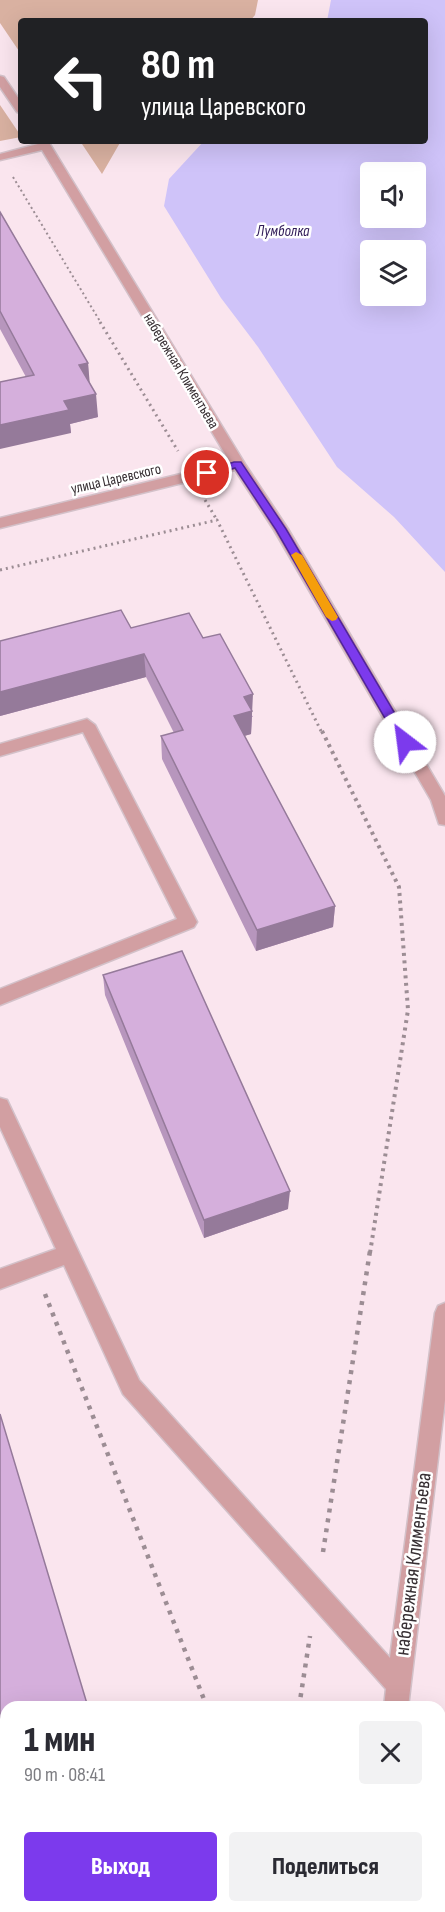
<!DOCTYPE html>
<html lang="ru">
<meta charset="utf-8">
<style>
:root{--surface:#fff;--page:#f2f2f3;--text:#2b2b33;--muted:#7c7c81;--accent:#7c3aed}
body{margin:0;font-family:"Sofia Sans Condensed",sans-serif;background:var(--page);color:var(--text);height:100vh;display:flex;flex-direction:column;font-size:22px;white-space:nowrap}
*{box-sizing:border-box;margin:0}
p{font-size:20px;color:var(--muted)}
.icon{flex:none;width:33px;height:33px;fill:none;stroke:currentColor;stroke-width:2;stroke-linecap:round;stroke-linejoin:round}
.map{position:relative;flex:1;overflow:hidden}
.sheet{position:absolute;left:0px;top:1701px;width:446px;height:212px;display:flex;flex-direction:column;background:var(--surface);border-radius:18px 18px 0 0;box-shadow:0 6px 24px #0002}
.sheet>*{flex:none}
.hud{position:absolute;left:18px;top:18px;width:410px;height:126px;border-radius:6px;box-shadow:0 6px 24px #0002;background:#202124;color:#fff;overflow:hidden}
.buttons{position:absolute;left:360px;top:162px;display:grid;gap:12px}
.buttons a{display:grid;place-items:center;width:66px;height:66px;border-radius:6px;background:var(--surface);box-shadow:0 6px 24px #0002;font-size:30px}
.pin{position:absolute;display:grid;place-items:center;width:51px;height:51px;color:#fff;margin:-26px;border:3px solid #fff;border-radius:50%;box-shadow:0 2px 6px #0007}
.me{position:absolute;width:66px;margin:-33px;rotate:330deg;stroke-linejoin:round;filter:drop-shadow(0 0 4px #0008)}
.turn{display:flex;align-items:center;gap:21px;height:126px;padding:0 24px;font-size:27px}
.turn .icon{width:78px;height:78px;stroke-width:2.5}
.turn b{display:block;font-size:42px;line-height:51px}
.round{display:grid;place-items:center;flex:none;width:63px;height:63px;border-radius:6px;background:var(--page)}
.headline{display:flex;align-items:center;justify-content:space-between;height:102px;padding:0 24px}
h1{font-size:36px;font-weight:800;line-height:45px}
.primary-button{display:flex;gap:12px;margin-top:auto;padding:12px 24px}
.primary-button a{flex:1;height:69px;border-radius:6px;background:var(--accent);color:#fff;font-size:24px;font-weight:800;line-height:69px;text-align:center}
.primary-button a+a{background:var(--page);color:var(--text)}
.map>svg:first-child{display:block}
.green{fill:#d9b1a1}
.water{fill:#cfc3f9;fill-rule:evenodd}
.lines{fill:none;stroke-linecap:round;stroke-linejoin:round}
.minor-casing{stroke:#d3c1c9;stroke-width:3}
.path-far3{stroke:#9c8d94;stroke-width:2;stroke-dasharray:2 3;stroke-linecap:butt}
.path-far2{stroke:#9c8d94;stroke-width:3;stroke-dasharray:2 4;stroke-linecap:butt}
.path-far1{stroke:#9c8d94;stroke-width:4;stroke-dasharray:3 4.5;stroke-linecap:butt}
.path{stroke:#9c8d94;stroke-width:4.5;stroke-dasharray:4 6;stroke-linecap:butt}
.minor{fill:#d29fa2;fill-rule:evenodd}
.wall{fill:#b796bd}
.shaded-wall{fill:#957a9a}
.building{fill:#d5afdc;stroke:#957a9a;stroke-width:1.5}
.route{fill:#7c3aed;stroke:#51269a;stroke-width:1.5}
.slow{fill:#f59e0b}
.labels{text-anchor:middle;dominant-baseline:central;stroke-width:5;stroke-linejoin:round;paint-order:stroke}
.far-street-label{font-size:15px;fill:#372f33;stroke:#fff}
.far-water-label{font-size:16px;font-style:italic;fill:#2f1a57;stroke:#fff}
.near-street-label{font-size:21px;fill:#372f33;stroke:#fff}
</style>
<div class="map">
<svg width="445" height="1912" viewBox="0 0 445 1912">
<rect width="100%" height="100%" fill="#fae5ee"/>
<path class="green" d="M 0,0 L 258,0 L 255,15 L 250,21 L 21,21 L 21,54 L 0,23 Z
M 0,105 L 21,136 L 21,137 L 0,141 Z
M 80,141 L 121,141 L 102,174 Z"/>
<path class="water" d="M 331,0 L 445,0 L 445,572 L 394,517 L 337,467 L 258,347 L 221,298 L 164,206 L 169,179 L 204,141 L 424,141 L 424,21 L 327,21 ZM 370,172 L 416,172 L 416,218 L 370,218 ZM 370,250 L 416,250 L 416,296 L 370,296 Z"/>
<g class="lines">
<defs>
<path id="minor" d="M 0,76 L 4,77 L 21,102 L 21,113 L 17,112 L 0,87 Z
M 36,141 L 48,141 L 245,464 L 288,529 L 445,796 L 445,825 L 439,824 L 431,800 L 274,530 L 235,470 L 0,528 L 0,518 L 230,462 L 42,150 L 0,160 L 0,154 L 38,144 Z
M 87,719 L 95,725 L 197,922 L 194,927 L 0,1005 L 0,989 L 177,919 L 83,732 L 0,756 L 0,744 Z
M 0,1098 L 7,1100 L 139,1380 L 390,1658 L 435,1313 L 438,1306 L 445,1303 L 445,1400 L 408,1707 L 384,1707 L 386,1689 L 123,1394 L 64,1265 L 0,1289 L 0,1269 L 56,1249 L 0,1127 Z
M 391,1906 L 417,1906 L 418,1912 L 392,1912 Z"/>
</defs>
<use href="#minor" class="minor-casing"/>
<path class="path-far3" d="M 13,177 L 101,323"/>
<path class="path-far2" d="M 100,322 L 178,451
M 205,500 L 217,520
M 0,570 L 217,520 L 322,733"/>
<path class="path-far1" d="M 322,731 L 399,887 L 408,1010 L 370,1253"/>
<path class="path" d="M 45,1294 L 207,1707
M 323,1552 L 370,1251
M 299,1707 L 310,1636
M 283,1906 L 285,1912"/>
<use href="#minor" class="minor"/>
</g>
<path class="wall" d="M 0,212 L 88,363 L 89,383 L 98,417 L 70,424 L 71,433 L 26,377 L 0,329 Z
M 131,628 L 203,638 L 253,717 L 252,717 L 251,734 L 244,736 L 335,906 L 333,927 L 256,951 L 162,759 L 161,736 L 174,733 L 146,677 L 0,716 L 0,641 Z
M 103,975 L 288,1209 L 204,1238 L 105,995 Z"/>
<path class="shaded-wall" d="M 88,363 L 90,386 L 79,365 Z
M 96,394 L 98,417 L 70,424 L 71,433 L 0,449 L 0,425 L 64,401 Z
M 144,654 L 146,677 L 0,716 L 0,692 Z
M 253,694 L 251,734 L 234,739 L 234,716 L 244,697 Z
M 335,906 L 333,927 L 256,951 L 257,930 Z
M 290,1191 L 288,1209 L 204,1238 L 204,1220 Z"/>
<path class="building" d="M 0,212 L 88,363 L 79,365 L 96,394 L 64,401 L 69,410 L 0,425 L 0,382 L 34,375 L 0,311 Z
M 121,610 L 131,628 L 189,613 L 203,638 L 220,634 L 253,694 L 244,697 L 252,711 L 234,716 L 335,906 L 257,930 L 161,736 L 183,730 L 144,654 L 0,692 L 0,641 Z
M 182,951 L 290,1191 L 204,1220 L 103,975 Z
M 0,1414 L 88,1707 L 6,1707 L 6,1840 L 0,1817 Z
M 23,1906 L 148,1906 L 150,1912 L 25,1912 Z"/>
<path class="route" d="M 234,462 L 241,462 L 286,529 L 410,739 L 410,746 L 401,746 L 276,530 L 235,468 L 207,477 L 201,473 Z"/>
<path class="slow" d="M 296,552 L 302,555 L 338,617 L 336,620 L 332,621 L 326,617 L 291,555 Z"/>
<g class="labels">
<g class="far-street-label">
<text transform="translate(181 371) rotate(59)">набережная Климентьева</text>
<text transform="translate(116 479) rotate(-13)">улица Царевского</text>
</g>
<g class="far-water-label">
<text x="283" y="231">Лумболка</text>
</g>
<g class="near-street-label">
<text transform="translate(413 1564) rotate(-83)">набережная Климентьева</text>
</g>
</g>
</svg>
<div class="buttons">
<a><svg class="icon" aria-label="sound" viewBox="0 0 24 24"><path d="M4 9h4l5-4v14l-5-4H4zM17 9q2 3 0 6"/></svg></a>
<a><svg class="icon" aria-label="layers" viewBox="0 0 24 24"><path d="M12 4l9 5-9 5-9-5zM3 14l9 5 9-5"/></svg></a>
</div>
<div class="pin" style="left:207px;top:473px;background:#d93025"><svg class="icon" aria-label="arrive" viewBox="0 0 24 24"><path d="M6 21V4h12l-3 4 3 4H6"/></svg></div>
<svg class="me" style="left:405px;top:742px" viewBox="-20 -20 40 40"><circle r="19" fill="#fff"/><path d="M0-13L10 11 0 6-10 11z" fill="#7c3aed"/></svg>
<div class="hud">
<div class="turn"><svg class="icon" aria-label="left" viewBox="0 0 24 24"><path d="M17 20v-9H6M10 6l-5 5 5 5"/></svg><div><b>80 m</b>улица Царевского</div></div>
</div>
<section class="sheet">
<div class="headline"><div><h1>1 мин</h1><p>90 m · 08:41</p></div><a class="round"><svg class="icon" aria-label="close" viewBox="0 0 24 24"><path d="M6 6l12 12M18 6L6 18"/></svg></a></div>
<div class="primary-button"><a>Выход</a><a>Поделиться</a></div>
</section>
</div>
